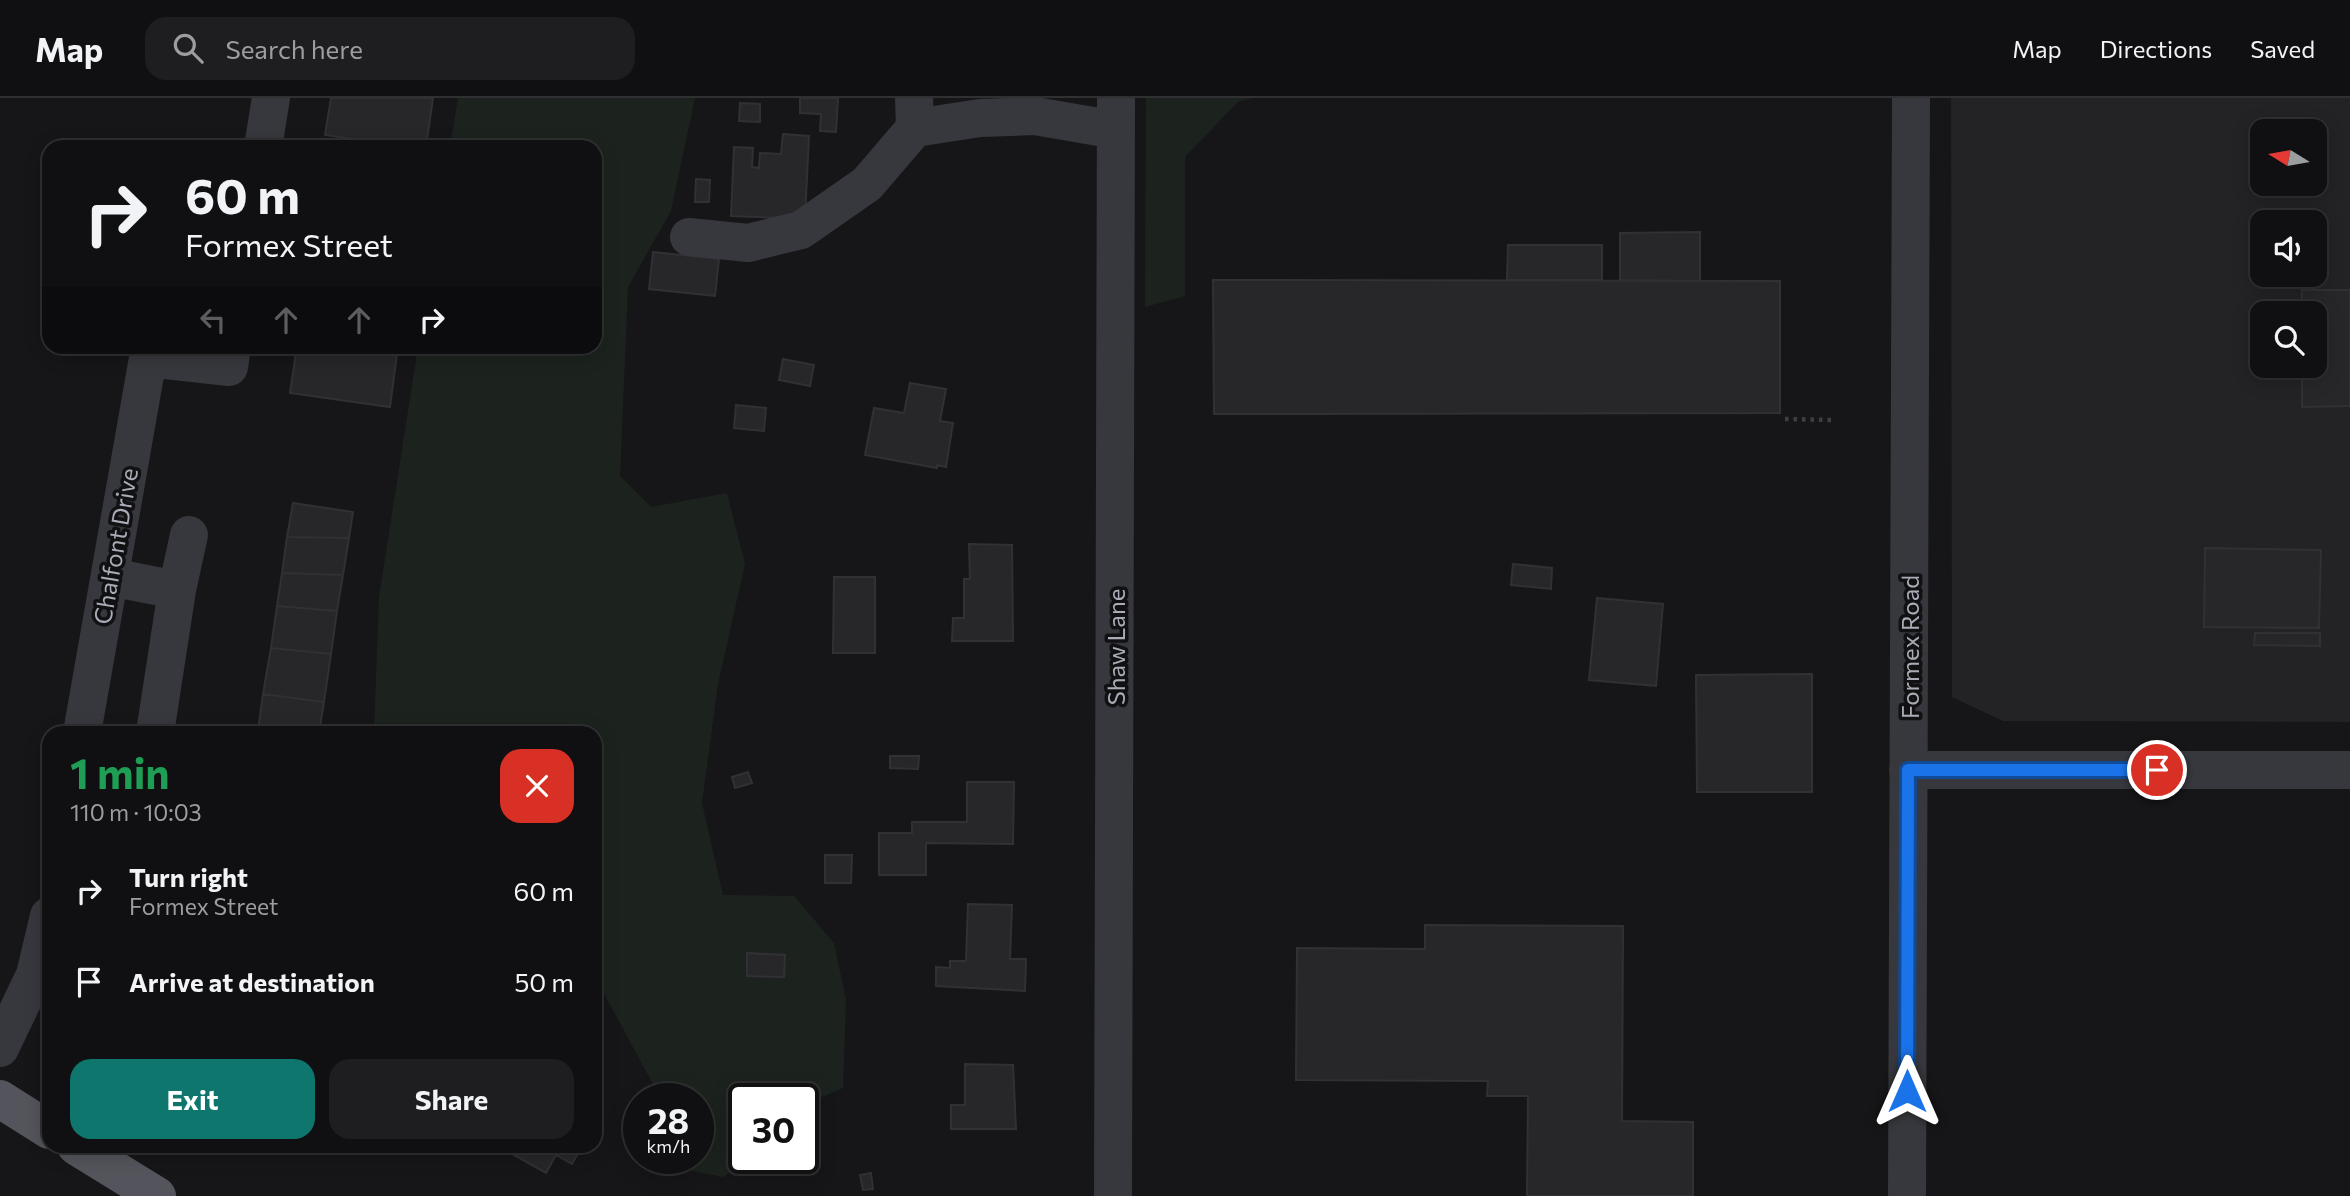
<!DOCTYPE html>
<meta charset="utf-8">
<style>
:root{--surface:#101012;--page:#1e1e20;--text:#f1f3f6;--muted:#9c9d9f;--line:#303032;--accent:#0f766e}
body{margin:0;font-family:Commissioner,sans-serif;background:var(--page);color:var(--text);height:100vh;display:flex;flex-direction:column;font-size:26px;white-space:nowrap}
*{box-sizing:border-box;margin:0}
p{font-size:23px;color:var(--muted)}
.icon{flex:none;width:38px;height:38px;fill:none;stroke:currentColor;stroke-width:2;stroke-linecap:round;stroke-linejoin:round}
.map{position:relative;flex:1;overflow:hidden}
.details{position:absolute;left:42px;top:628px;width:560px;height:427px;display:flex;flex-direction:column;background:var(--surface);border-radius:21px;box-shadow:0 4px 18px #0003,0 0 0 2px var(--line)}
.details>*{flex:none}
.hud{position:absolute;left:42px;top:42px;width:560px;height:214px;border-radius:21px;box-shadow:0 4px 18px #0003,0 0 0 2px var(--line);background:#101012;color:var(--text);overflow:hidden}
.needle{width:46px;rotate:281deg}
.controls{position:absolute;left:2250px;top:21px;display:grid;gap:14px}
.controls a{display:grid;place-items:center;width:77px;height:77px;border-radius:14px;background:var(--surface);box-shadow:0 4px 18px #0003,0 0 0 2px var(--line);font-size:35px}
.speed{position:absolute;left:623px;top:985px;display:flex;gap:14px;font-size:35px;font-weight:700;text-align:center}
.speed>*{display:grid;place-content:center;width:91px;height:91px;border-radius:50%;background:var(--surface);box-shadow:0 4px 18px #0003,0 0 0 2px var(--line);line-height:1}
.speed small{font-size:18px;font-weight:400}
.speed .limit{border:4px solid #111;border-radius:10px;background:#fff;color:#111}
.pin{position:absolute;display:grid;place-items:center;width:60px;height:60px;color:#fff;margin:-30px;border:4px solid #fff;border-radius:50%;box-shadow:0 2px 7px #0007}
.me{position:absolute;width:77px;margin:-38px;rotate:0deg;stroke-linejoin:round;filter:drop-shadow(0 0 5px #0008)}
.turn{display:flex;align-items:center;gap:24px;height:147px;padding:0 28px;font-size:32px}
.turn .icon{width:91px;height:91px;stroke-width:2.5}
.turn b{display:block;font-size:49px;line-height:60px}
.lanes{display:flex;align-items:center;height:66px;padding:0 28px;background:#0003;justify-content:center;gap:35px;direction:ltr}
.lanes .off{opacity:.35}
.round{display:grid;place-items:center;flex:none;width:74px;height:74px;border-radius:21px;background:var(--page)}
.head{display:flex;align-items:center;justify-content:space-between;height:119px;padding:0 28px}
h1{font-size:42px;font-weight:700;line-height:52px;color:#1e9e55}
.button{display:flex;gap:14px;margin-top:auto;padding:14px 28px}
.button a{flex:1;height:80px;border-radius:21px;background:var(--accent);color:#fff;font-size:28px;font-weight:700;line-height:80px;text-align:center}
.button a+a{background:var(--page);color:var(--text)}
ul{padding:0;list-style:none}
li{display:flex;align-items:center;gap:21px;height:91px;padding:0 28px}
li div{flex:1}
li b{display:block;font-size:26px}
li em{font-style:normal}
header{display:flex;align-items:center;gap:42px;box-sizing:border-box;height:98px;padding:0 35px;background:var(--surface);border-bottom:2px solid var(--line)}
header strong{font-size:33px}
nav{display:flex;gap:38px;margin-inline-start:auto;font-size:24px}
.search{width:490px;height:63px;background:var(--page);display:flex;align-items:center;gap:18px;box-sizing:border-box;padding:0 24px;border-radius:21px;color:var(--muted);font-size:26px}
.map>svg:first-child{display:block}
.built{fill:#232225;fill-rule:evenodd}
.green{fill:#1c231e}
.building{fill:#272629;stroke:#313034;stroke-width:2}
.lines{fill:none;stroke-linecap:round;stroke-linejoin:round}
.path{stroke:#3d3f44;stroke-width:4.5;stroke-dasharray:3.5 5;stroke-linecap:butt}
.minor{stroke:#37383d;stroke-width:38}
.major{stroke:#54545c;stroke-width:38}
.route-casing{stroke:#114b97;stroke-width:18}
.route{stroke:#1a73e8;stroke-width:12}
.labels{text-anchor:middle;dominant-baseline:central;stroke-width:7;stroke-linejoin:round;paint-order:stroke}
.street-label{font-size:24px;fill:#a9acb7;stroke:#111113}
</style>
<header>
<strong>Map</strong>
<div class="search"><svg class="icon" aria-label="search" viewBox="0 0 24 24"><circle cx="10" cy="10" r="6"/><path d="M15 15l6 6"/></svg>Search here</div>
<nav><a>Map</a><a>Directions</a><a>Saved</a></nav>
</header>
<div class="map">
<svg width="2350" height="1098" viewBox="0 0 2350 1098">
<rect width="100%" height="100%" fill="#161618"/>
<path class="built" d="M 1951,0 L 2350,0 L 2350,624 L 2003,623 L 1952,599 ZM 2263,33 L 2315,33 L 2315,86 L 2263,86 ZM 2263,124 L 2315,124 L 2315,177 L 2263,177 ZM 2263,215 L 2315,215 L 2315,268 L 2263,268 Z"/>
<path class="green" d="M 458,0 L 695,0 L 671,113 L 628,189 L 620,378 L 651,409 L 727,395 L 745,466 L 718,586 L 702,705 L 723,797 L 794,798 L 834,845 L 846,902 L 843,990 L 803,1007 L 803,1001 L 744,1001 L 744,1060 L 752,1061 L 723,1079 L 683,1071 L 680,1061 L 698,1060 L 698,1001 L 661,1001 L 595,879 L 595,635 L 374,635 L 379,499 L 418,249 L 595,248 L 595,49 L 450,49 Z
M 1146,0 L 1253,0 L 1238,4 L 1185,59 L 1185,198 L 1145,209 Z"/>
<path class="building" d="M 331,0 L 433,0 L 426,49 L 406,49 L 325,37 Z
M 800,0 L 838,0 L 836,34 L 820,33 L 821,16 L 800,15 Z
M 740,5 L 760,6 L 760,24 L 739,23 Z
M 783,36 L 809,38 L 805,121 L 731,118 L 734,49 L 753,50 L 752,69 L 759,70 L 760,55 L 781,56 Z
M 696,81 L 710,82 L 709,104 L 695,104 Z
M 1700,134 L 1700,183 L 1620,182 L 1620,135 Z
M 1508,147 L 1602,147 L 1602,182 L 1507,182 Z
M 653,154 L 719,161 L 715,198 L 649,191 Z
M 1213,182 L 1780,183 L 1780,315 L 1214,316 Z
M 2302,192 L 2350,192 L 2350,308 L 2302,309 L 2302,268 L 2315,268 L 2315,215 L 2302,215 Z
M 297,248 L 398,248 L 390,309 L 290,295 Z
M 783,261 L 814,267 L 810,288 L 779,282 Z
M 910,285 L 946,291 L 940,323 L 953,325 L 946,369 L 937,367 L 937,370 L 865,357 L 874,310 L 904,315 Z
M 736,307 L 766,310 L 764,333 L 734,330 Z
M 293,405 L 353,414 L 349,440 L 287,439 Z
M 287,439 L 349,440 L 343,477 L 282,475 Z
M 969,446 L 1012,447 L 1013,543 L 952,543 L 953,520 L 964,520 L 964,481 L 970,481 Z
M 2205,450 L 2321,452 L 2319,530 L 2204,529 Z
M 1513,466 L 1552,470 L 1551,491 L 1511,487 Z
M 282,475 L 343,477 L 337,513 L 277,508 Z
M 834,479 L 875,479 L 875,555 L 833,555 Z
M 1597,500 L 1663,506 L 1656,588 L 1589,582 Z
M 277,508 L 337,513 L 331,556 L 271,550 Z
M 2255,535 L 2320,535 L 2320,548 L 2254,547 Z
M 271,550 L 331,556 L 324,604 L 263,596 Z
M 1812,576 L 1812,694 L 1697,694 L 1696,577 Z
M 263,596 L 324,604 L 319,635 L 279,635 L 258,632 Z
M 890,658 L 919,658 L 918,671 L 890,670 Z
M 748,674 L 752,685 L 735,690 L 732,679 Z
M 967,684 L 1014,684 L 1013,746 L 926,745 L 926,777 L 879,777 L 879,735 L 912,735 L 912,724 L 967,724 Z
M 825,757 L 852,757 L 851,785 L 825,785 Z
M 968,806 L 1012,807 L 1010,861 L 1026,861 L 1025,893 L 936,888 L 936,869 L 950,870 L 950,863 L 966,863 Z
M 1425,827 L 1623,828 L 1622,1023 L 1693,1024 L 1693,1098 L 1527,1098 L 1528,998 L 1487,998 L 1488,983 L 1296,982 L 1297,850 L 1425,851 Z
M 747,855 L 785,857 L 784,879 L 747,878 Z
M 965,966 L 1013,967 L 1016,1031 L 951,1031 L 951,1007 L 965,1007 Z
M 803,1026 L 818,1033 L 806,1059 L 803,1058 Z
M 582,1048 L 572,1066 L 556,1057 L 546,1075 L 500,1049 Z
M 871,1075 L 873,1091 L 863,1092 L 860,1077 Z"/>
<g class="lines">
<path class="path" d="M 1785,321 L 1831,322"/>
<path class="minor" d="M 914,0 L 915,30 L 980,20 L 1035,18 L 1116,32
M 263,49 L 271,0
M 689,139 L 748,145 L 801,132 L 867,86 L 915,30
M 110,479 L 177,492
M 82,635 L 148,260 L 229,269 L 232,248
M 155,635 L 177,492 L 189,437
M 1908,672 L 2350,672
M 0,950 L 35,877 L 49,818
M 1113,1098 L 1116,0
M 1907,1098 L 1911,0"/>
<path class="major" d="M 0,1001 L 49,1032
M 76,1048 L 157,1098"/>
</g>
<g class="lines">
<defs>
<path id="route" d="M 1907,993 L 1908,672 L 2157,672"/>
</defs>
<use href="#route" class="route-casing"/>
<use href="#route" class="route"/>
</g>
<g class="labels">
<g class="street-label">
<text transform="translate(115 448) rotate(-80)">Chalfont Drive</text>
<text transform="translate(1115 549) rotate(-90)">Shaw Lane</text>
<text transform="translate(1909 549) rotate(-90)">Formex Road</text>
</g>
</g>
</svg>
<div class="controls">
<a><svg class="needle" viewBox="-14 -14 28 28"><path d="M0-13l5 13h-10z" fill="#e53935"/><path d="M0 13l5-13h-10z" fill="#9c9d9f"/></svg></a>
<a><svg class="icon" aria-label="sound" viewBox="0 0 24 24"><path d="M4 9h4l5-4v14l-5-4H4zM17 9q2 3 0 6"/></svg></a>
<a><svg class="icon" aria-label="search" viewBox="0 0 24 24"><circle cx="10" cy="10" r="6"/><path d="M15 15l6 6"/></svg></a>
</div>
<div class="speed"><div>28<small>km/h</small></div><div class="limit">30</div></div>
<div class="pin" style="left:2157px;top:672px;background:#d93025"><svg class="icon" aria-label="arrive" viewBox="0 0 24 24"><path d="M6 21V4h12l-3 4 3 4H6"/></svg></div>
<svg class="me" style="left:1907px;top:993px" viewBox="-20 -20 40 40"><path d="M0-17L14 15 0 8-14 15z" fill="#1a73e8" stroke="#fff" stroke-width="4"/></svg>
<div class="hud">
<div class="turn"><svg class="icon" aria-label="right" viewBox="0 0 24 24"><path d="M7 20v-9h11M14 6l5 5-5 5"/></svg><div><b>60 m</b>Formex Street</div></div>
<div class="lanes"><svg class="icon off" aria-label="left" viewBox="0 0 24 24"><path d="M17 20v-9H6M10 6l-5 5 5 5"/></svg><svg class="icon off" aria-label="ahead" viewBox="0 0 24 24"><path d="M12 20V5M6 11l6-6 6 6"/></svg><svg class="icon off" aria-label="ahead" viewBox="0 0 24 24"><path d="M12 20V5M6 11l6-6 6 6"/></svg><svg class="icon" aria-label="right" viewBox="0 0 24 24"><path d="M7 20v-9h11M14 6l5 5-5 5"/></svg></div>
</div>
<section class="details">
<div class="head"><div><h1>1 min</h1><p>110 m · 10:03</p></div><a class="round" style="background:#d93025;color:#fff"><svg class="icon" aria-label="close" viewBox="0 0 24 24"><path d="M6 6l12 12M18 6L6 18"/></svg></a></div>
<ul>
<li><svg class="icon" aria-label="right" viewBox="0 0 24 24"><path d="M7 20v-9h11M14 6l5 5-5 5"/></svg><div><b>Turn right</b><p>Formex Street</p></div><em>60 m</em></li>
<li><svg class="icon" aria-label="arrive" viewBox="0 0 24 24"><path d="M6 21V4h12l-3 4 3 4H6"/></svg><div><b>Arrive at destination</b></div><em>50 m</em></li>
</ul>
<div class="button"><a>Exit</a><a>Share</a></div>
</section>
</div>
